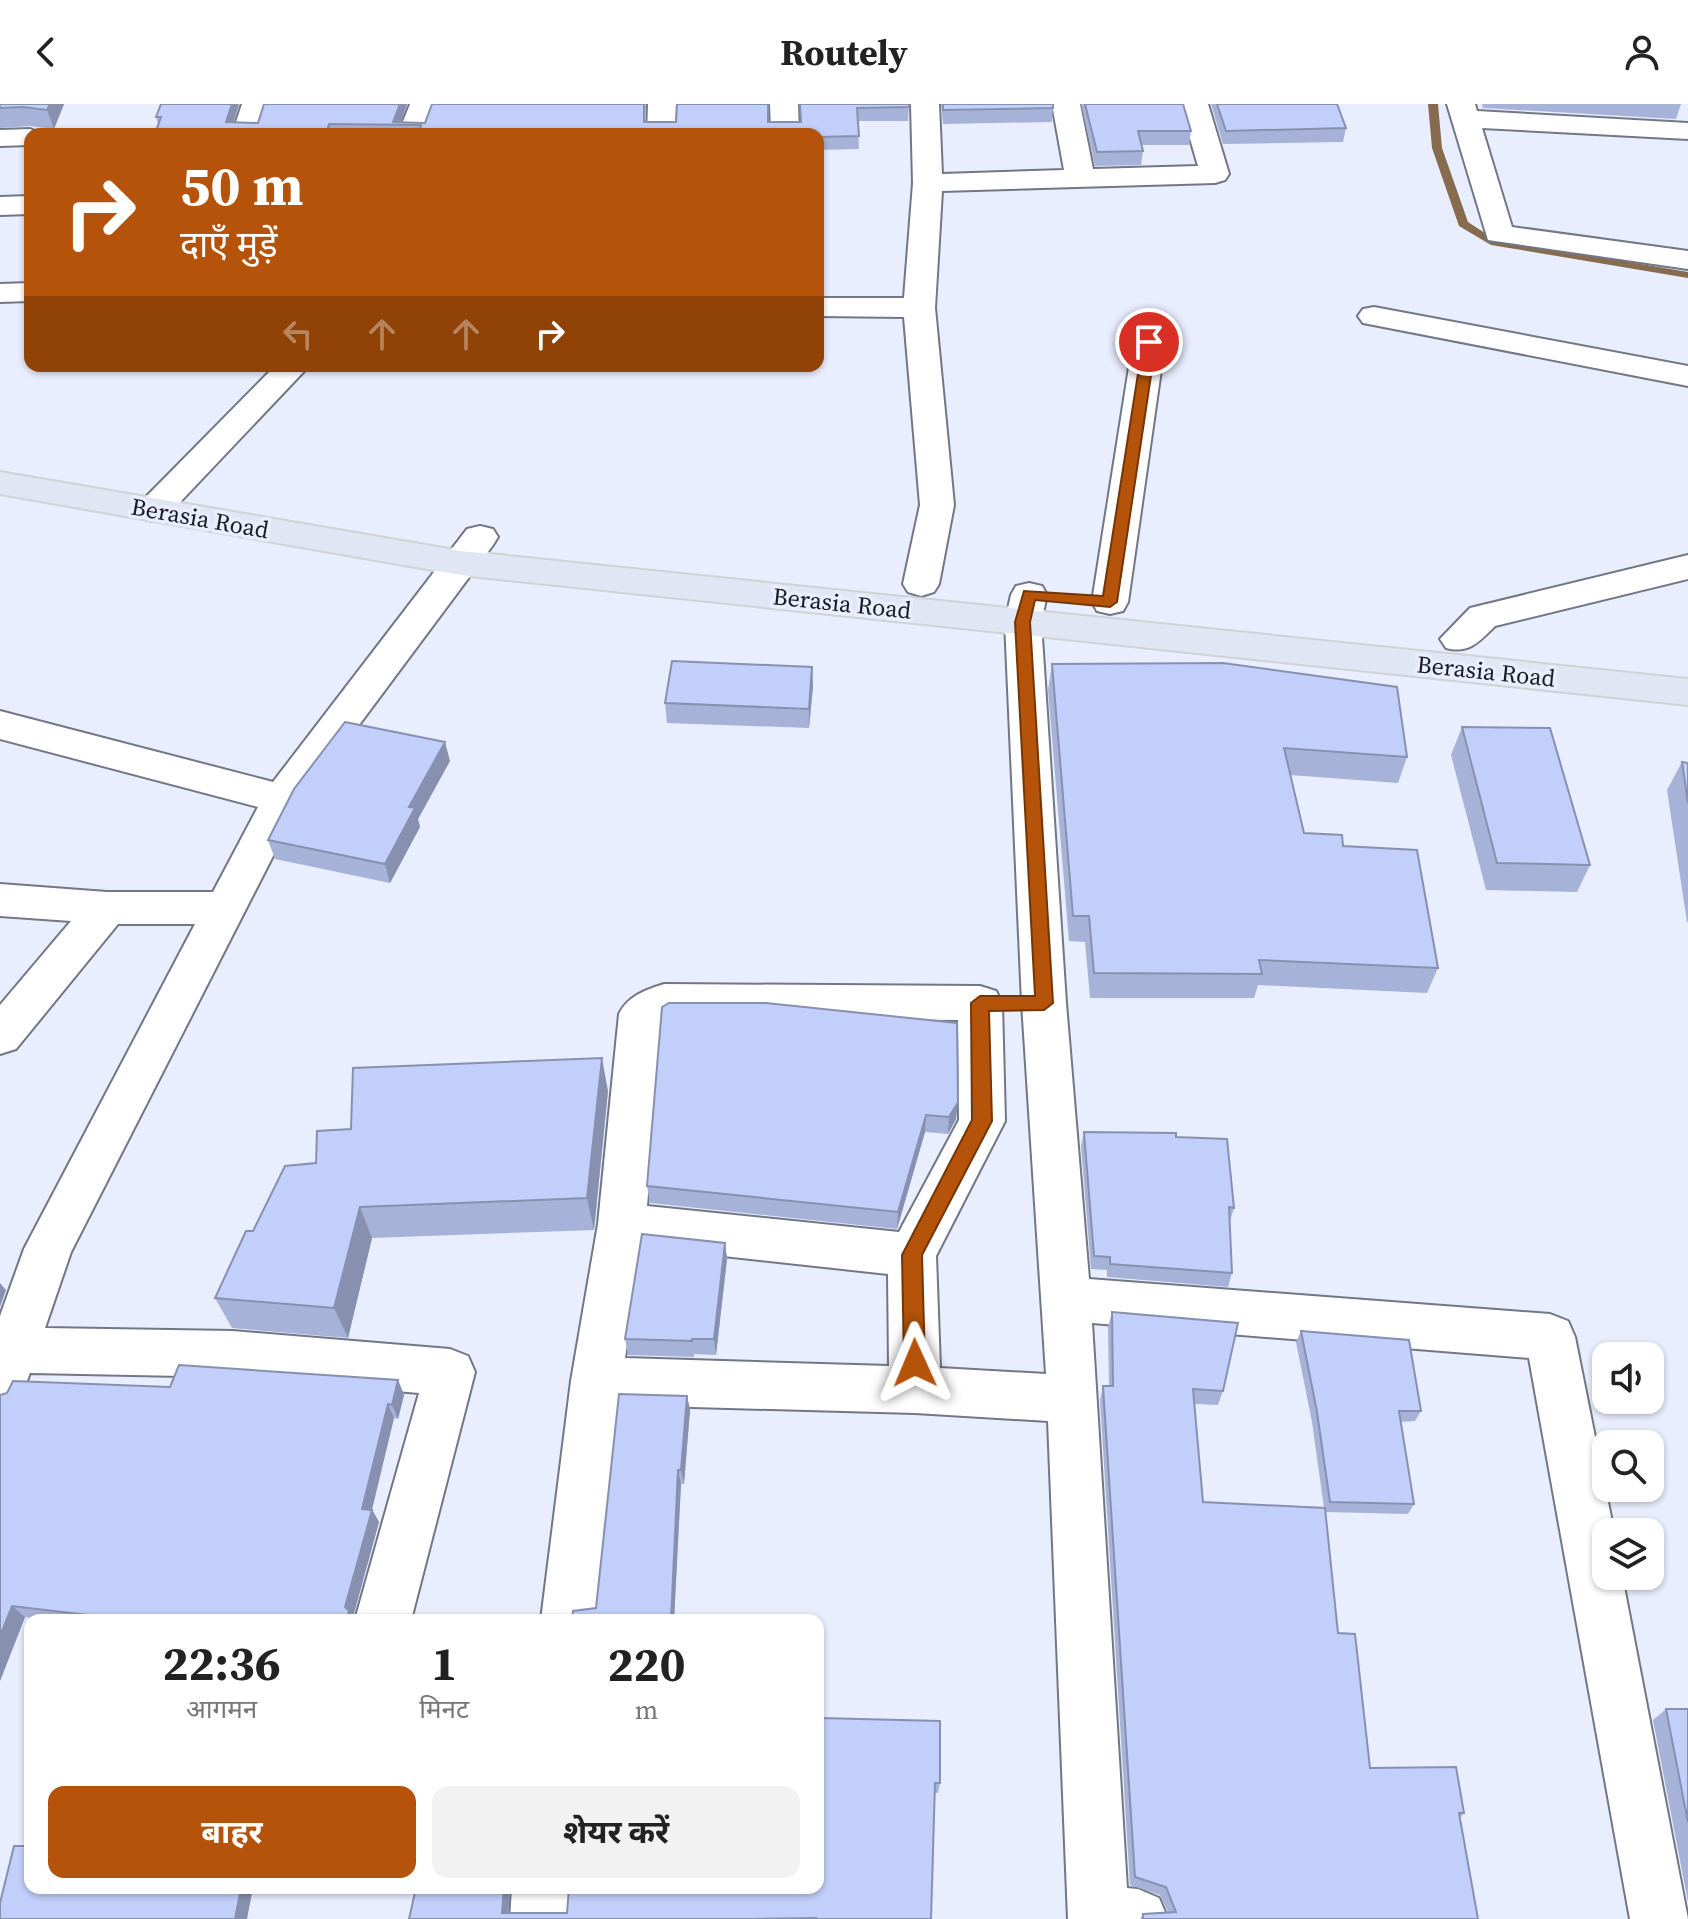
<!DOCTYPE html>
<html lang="hi">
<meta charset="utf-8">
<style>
:root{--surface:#fff;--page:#f2f2f2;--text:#222;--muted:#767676;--accent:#b45309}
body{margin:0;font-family:"Source Serif 4","Noto Sans Devanagari",serif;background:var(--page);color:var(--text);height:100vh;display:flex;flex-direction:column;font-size:30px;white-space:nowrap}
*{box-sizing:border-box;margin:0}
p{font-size:26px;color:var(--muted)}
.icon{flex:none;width:44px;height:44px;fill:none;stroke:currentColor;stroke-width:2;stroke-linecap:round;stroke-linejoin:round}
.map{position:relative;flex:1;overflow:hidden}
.drawer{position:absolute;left:24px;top:1510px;width:800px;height:280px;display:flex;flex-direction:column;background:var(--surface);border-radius:16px;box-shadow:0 2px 6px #0004}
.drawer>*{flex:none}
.banner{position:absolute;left:24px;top:24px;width:800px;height:244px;border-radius:16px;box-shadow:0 2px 6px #0004;background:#b45309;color:#fff;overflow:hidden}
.buttons{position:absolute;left:1592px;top:1238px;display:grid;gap:16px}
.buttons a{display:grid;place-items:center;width:72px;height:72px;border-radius:16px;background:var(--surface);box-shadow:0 2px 6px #0004;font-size:40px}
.pin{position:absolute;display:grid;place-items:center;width:68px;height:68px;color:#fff;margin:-34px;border:4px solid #fff;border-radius:50%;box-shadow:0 2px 8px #0007}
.me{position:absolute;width:88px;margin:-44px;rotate:359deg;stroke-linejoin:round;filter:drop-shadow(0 0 6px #0008)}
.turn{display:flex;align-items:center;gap:28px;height:168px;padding:0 24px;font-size:36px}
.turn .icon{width:104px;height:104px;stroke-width:2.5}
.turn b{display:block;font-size:56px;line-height:68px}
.lanes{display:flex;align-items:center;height:76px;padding:0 24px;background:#0003;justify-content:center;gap:40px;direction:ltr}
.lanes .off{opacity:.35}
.eta{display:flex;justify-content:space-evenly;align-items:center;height:136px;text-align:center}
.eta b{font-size:48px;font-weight:700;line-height:56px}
.action{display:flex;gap:16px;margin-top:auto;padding:16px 24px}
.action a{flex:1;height:92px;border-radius:16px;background:var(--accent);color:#fff;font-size:32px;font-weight:700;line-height:92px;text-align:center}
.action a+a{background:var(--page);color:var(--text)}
header{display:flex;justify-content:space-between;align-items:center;height:104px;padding:0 24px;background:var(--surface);font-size:36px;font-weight:700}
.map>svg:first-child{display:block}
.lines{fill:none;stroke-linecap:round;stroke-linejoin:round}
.stream{fill:#876b4f;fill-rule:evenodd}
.street-casing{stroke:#727785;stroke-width:4}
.primary-casing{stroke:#d1d2d3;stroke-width:4}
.street{fill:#fff;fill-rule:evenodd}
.primary{fill:#e1e6f4;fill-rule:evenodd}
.wall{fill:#a6b2d7}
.shaded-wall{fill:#8791af}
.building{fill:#c1cffa;stroke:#8791af;stroke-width:2}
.route{fill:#b45309;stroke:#753606;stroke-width:2}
.labels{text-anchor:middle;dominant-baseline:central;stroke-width:7;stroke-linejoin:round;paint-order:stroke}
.street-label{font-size:24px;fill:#1a1c21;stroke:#e9eeff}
</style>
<header><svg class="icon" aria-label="back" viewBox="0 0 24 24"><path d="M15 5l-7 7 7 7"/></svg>Routely<svg class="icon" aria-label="person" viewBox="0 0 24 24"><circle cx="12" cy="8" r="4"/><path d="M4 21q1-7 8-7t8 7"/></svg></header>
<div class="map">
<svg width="1688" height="1815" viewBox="0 0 1688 1815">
<rect width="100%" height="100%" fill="#e9eeff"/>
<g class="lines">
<path class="stream" d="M 1428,0 L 1438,0 L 1442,44 L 1468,118 L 1494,135 L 1688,168 L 1688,174 L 1491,141 L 1459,122 L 1432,44 Z"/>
<defs>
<path id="street" d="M 242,0 L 270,0 L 260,30 L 232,30 Z
M 410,0 L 438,0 L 426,30 L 398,30 Z
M 648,0 L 676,0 L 675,30 L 647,30 Z
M 770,0 L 798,0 L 799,30 L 771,30 Z
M 911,0 L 939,0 L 942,70 L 1064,66 L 1052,0 L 1080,0 L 1093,65 L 1198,62 L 1180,0 L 1208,0 L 1229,70 L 1225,76 L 1215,79 L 942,87 L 935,204 L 954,401 L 939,480 L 934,488 L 921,492 L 908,488 L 903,480 L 920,401 L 904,213 L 818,212 L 818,194 L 904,194 L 913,79 Z
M 1447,0 L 1475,0 L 1477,7 L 1688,19 L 1688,35 L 1482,24 L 1512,123 L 1688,147 L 1688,165 L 1488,136 Z
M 30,25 L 42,30 L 30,30 L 30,41 L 0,42 L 0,26 Z
M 30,92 L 30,110 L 0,111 L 0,93 Z
M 30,179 L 30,197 L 0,198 L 0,180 Z
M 1374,203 L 1688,262 L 1688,282 L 1363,219 L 1358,212 L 1363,205 Z
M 1149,228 L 1160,231 L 1165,238 L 1128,498 L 1123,507 L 1110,510 L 1097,507 L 1092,498 L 1133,238 L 1138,231 Z
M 275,262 L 309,262 L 165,414 L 153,417 L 141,414 L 136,406 L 141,398 Z
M 480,422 L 493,425 L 498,433 L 493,441 L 298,703 L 71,1148 L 45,1224 L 233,1227 L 450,1245 L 468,1252 L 475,1268 L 411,1516 L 355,1516 L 419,1289 L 233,1273 L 30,1269 L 18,1300 L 0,1306 L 0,1212 L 24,1145 L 195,820 L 118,820 L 16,945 L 0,950 L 0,901 L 71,817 L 0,812 L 0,780 L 107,788 L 213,788 L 258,703 L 0,635 L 0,607 L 273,678 L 467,425 Z
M 1688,451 L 1688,475 L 1495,522 C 1479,538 1469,550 1446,544 L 1440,535 L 1470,504 Z
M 1029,479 L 1042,482 L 1047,491 L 1041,518 L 1066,899 L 1089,1175 L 1550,1210 L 1568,1217 L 1575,1233 L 1614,1428 L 1606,1428 L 1606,1472 L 1622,1472 L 1688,1815 L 1630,1815 L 1529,1254 L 1092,1219 L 1127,1784 L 1138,1785 L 1159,1794 L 1168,1815 L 1068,1815 L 1048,1317 L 915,1309 L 619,1301 L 597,1516 L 541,1516 L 571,1277 L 598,1120 L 619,910 C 628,892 645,886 664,880 L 980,882 L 996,887 L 1002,899 L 1005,1017 L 936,1152 L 940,1264 L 1046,1270 L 1022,899 L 1005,518 L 1011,491 L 1016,482 ZM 671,914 L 958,916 L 959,1016 L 899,1128 L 647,1102 L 662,919 ZM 642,1143 L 888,1170 L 889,1262 L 625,1254 Z
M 512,1784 L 572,1784 L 570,1815 L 510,1815 Z"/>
<path id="primary" d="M 0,368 L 461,447 L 1688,575 L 1688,601 L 461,471 L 0,390 Z"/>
</defs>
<use href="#street" class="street-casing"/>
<use href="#primary" class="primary-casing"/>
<use href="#street" class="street"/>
<use href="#primary" class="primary"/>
</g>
<path class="wall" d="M 0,0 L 64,0 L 54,25 L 30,22 L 0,24 Z
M 161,0 L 239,0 L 234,18 L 258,19 L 264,0 L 407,0 L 401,18 L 425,19 L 432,0 L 646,0 L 645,18 L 801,18 L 800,0 L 909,0 L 908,17 L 858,17 L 859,45 L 818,46 L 818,30 L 155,30 L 158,20 L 156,13 Z
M 941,0 L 1053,0 L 1052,18 L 943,20 Z
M 1081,0 L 1183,0 L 1191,27 L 1189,41 L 1142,41 L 1143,47 L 1141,61 L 1095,62 Z
M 1211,0 L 1337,0 L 1346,24 L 1343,38 L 1223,40 Z
M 1482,0 L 1681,0 L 1676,15 L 1483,4 Z
M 1052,560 L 1407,653 L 1398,679 L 1290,671 L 1304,729 L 1343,742 L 1438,864 L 1427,889 L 1258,881 L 1254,894 L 1090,894 L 1085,838 L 1069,837 L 1048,586 Z
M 812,563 L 813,582 L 809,624 L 667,619 L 665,599 Z
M 1462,623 L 1590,761 L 1577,788 L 1486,786 L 1451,651 Z
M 450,657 L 418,715 L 420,723 L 390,779 L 275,755 L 268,736 Z
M 1682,658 L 1688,659 L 1688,818 L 1687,818 L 1667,686 Z
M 957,919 L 956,1015 L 948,1030 L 925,1028 L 897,1125 L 650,1099 L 647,1082 Z
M 608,987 L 594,1126 L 372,1134 L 348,1234 L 232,1224 L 215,1194 L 253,1127 L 316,1059 L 351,1025 Z
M 1084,1028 L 1176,1033 L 1234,1104 L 1230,1117 L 1232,1169 L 1228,1183 L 1107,1173 L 1107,1166 L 1091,1165 L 1081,1042 Z
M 725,1139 L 727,1155 L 716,1251 L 694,1250 L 694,1253 L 628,1251 L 625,1235 Z
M 1112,1208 L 1223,1287 L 1218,1301 L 1195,1300 L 1203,1398 L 1324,1404 L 1312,1318 L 1296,1238 L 1301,1227 L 1421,1307 L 1415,1317 L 1400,1318 L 1414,1400 L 1408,1410 L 1325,1408 L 1338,1529 L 1370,1664 L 1464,1709 L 1460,1714 L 1478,1815 L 1140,1815 L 1143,1810 L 1168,1808 L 1160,1791 L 1130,1781 L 1100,1296 L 1103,1282 L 1109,1282 L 1108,1223 Z
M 398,1276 L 404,1291 L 398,1315 L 394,1314 L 372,1405 L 379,1418 L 353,1513 L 355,1516 L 46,1516 L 25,1513 L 0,1577 L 0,1291 L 170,1283 Z
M 687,1292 L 690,1306 L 684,1380 L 681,1380 L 674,1516 L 572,1516 L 596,1504 Z
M 1666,1605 L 1688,1605 L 1688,1798 L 1653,1616 Z
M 820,1614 L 940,1679 L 938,1689 L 934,1689 L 931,1815 L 409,1815 L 508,1809 L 567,1809 Z"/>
<path class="shaded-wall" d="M 50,0 L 64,0 L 54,25 L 47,6 Z
M 232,0 L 239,0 L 230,30 L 226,18 Z
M 400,0 L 407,0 L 400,21 L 393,18 Z
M 329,20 L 331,30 L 326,30 Z
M 812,563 L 813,582 L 809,624 L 809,605 Z
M 445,638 L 450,657 L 418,715 L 420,723 L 390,779 L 385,760 L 409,703 Z
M 602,954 L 608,987 L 594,1126 L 587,1094 Z
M 958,998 L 956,1015 L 948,1030 L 949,1013 Z
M 926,1011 L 925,1028 L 897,1125 L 898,1108 Z
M 360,1103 L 372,1134 L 348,1234 L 334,1204 Z
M 725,1139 L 727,1155 L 716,1251 L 714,1235 Z
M 0,1179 L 6,1186 L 0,1203 Z
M 398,1276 L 404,1291 L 398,1315 L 392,1301 Z
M 687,1292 L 690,1306 L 684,1380 L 681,1366 Z
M 388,1300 L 394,1314 L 369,1418 L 362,1405 Z
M 678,1366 L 681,1380 L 674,1516 L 671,1516 Z
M 372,1406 L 379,1418 L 353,1513 L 355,1516 L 347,1516 L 345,1503 Z
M 12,1502 L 25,1513 L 0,1577 L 0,1532 Z
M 241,1784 L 253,1784 L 247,1815 L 235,1815 Z
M 504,1784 L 510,1784 L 508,1815 L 502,1809 Z"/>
<path class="building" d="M 0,0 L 50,0 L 47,6 L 23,3 L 0,4 Z
M 161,0 L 232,0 L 226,18 L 258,19 L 264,0 L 400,0 L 393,18 L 425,19 L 432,0 L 644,0 L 644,18 L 676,18 L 677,0 L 768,0 L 768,18 L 801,18 L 800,0 L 909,0 L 909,3 L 857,4 L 859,32 L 818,33 L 818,30 L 419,30 L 421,21 L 329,20 L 326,30 L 155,30 L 161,13 L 156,13 Z
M 943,0 L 1053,0 L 1053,4 L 943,6 Z
M 1085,0 L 1183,0 L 1191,27 L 1138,27 L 1143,47 L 1097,48 Z
M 1217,0 L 1337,0 L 1346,24 L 1226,27 Z
M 672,557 L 812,563 L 809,605 L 665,599 Z
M 1223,559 L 1397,583 L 1407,653 L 1284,644 L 1304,729 L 1342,731 L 1343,742 L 1417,746 L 1438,864 L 1259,856 L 1262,870 L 1094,869 L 1089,812 L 1073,812 L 1052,560 Z
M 345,618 L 445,638 L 409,703 L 415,704 L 385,760 L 268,736 L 294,685 Z
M 1462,623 L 1550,624 L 1590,761 L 1497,759 Z
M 1682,658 L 1688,659 L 1688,699 Z
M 669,899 L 766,899 L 957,919 L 958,998 L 949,1013 L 926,1011 L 898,1108 L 647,1082 L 662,903 Z
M 602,954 L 587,1094 L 360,1103 L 334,1204 L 215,1194 L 246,1127 L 253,1127 L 285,1062 L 316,1059 L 317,1027 L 351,1025 L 353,964 Z
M 1084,1028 L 1176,1029 L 1176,1033 L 1227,1035 L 1234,1104 L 1229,1103 L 1232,1169 L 1110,1160 L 1110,1153 L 1094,1152 Z
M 642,1130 L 725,1139 L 714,1235 L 692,1235 L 692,1237 L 625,1235 Z
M 1112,1208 L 1238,1219 L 1223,1287 L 1193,1285 L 1203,1398 L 1325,1404 L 1338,1529 L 1355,1530 L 1370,1664 L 1456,1663 L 1464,1709 L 1459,1709 L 1478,1815 L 1143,1815 L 1143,1810 L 1176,1808 L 1166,1783 L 1135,1773 L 1103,1282 L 1113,1282 Z
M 1301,1227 L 1409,1236 L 1421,1307 L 1399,1307 L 1414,1400 L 1330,1398 L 1317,1308 Z
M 179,1261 L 398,1276 L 392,1301 L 388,1300 L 362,1405 L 372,1406 L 345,1503 L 349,1507 L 347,1516 L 121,1516 L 121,1515 L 12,1502 L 0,1532 L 0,1291 L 7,1289 L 13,1277 L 170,1283 Z
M 619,1290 L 687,1292 L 681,1366 L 678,1366 L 671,1516 L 572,1516 L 573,1507 L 596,1504 Z
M 1666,1605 L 1688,1605 L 1688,1718 Z
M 818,1610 L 820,1610 L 820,1614 L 940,1617 L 940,1679 L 935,1679 L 931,1815 L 816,1815 L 816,1814 L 753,1815 L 409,1815 L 416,1784 L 504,1784 L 502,1809 L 567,1809 L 569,1784 L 818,1784 Z
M 14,1742 L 30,1742 L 30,1784 L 241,1784 L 235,1815 L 0,1815 L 0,1799 Z"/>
<path class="route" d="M 1149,234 L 1156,238 L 1117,498 L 1110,503 L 1035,496 L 1030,518 L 1053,899 L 1044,906 L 989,907 L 992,1017 L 922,1151 L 925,1259 L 922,1265 L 915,1268 L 907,1265 L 904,1259 L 902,1151 L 972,1016 L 971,899 L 980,892 L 1035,892 L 1015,518 L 1024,487 L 1103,492 L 1143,238 Z"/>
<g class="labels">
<g class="street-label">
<text transform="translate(200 414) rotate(10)">Berasia Road</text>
<text transform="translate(842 499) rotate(6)">Berasia Road</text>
<text transform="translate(1486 567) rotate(6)">Berasia Road</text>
</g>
</g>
</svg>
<div class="buttons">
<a><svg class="icon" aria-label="sound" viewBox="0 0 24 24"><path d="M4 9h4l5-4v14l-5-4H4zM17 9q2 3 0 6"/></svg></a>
<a><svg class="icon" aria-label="search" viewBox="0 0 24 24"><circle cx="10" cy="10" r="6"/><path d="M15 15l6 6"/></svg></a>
<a><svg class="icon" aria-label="layers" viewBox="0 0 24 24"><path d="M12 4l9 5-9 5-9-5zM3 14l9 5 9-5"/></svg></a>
</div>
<div class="pin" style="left:1149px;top:238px;background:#d93025"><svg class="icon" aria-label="arrive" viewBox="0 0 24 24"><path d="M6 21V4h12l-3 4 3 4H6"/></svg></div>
<svg class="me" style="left:915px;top:1259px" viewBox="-20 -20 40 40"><path d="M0-17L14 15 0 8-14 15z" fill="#b45309" stroke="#fff" stroke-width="4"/></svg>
<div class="banner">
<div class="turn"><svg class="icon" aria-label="right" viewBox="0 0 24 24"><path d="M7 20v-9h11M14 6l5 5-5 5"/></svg><div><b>50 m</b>दाएँ मुड़ें</div></div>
<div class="lanes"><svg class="icon off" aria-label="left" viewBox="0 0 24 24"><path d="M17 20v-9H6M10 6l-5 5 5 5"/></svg><svg class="icon off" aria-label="ahead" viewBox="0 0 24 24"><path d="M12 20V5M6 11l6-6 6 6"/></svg><svg class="icon off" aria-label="ahead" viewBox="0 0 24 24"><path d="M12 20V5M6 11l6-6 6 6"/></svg><svg class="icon" aria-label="right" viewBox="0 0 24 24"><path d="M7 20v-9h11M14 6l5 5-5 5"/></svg></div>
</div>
<section class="drawer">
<div class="eta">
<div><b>22:36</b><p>आगमन</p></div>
<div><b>1</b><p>मिनट</p></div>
<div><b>220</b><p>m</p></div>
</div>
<div class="action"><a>बाहर</a><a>शेयर करें</a></div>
</section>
</div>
